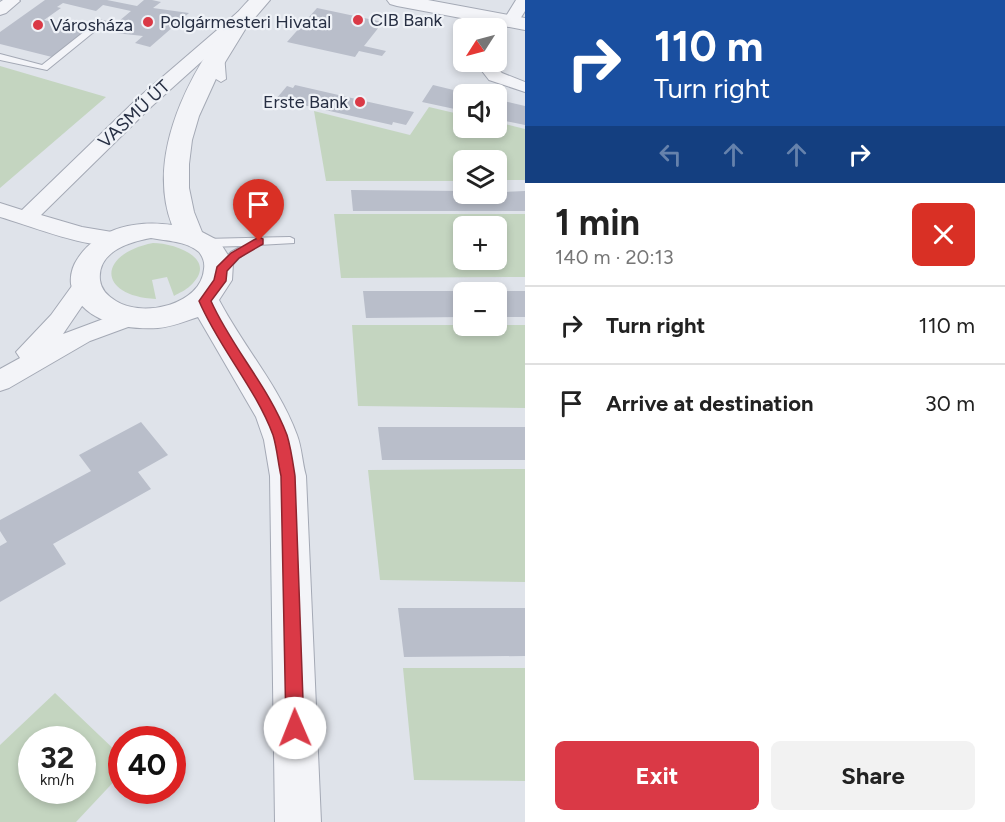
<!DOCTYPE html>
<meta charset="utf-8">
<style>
:root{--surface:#fff;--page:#f2f2f2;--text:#222;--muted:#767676;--line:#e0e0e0;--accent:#da3946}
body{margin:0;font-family:Figtree,sans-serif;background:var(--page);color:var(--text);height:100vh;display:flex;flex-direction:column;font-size:22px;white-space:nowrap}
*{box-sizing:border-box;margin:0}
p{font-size:20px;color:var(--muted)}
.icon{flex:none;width:33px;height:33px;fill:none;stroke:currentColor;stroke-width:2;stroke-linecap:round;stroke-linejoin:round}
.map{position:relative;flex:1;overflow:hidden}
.side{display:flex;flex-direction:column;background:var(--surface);width:480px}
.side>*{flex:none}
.top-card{background:#1a4fa0;color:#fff;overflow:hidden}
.needle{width:39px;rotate:234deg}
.controls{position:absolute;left:453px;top:18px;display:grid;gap:12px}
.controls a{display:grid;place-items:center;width:54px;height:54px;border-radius:9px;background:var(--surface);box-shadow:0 3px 9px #0003;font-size:30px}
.speed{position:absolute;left:18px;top:726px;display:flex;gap:12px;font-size:30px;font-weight:700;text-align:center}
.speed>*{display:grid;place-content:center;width:78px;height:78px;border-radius:50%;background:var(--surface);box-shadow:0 3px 9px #0003;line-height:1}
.speed small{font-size:15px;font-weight:400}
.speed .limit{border:9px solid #d22;background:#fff;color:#111}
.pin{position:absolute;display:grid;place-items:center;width:51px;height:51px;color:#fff;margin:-62px -26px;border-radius:50% 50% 50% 0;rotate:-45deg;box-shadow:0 0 6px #0007}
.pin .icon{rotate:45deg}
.me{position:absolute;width:66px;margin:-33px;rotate:359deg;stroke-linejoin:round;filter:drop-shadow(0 0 4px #0008)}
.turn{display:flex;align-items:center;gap:21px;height:126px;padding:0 30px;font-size:27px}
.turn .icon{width:78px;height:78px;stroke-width:2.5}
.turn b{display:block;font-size:42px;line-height:51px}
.lanes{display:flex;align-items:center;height:57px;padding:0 30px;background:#0003;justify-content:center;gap:30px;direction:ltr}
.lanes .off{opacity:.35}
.round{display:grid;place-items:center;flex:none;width:63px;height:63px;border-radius:9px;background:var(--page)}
.overview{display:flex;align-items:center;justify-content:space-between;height:102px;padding:0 30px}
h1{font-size:36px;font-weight:700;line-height:45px}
.primary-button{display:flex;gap:12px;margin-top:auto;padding:12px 30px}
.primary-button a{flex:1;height:69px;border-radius:9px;background:var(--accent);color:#fff;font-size:24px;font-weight:700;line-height:69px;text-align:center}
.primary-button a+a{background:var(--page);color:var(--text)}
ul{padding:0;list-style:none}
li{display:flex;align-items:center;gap:18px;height:78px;padding:0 30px;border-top:2px solid var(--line)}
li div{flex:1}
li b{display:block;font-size:22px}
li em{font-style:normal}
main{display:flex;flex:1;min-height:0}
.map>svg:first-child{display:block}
.green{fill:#c4d5c0;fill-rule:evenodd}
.building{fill:#b9beca}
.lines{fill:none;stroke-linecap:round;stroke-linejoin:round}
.service-casing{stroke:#a4a9b5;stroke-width:2}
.minor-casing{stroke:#a4a9b5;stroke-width:2}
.tertiary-casing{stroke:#a4a9b5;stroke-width:2}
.service{fill:#f3f4f8;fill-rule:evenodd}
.minor{fill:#f3f4f8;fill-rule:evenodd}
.tertiary{fill:#f3f4f8;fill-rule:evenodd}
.route{fill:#da3946;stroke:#8e252e;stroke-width:1.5}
.poi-dot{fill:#da3946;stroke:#eff2f7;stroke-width:2}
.labels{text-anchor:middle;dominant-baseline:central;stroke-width:4.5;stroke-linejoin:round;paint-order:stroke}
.far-poi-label{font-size:18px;fill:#272f43;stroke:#eff2f7;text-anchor:start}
.far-street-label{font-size:18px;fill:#272f43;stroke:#eff2f7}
</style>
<main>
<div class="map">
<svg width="525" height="822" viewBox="0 0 525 822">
<rect width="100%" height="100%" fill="#dfe3ea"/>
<path class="green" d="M 0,66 L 106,97 L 0,188 Z
M 429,107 L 463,115 L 464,128 L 496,128 L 497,122 L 525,129 L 525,180 L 497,180 L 496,160 L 464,160 L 463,181 L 326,181 L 314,111 L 410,135 Z
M 334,214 L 525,214 L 525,277 L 341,278 ZM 464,226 L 496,226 L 496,260 L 464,260 Z
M 153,243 C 175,243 220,259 190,286 C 186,290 179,293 174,296 L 167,277 L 152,280 L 156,299 C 97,296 97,254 153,243 Z
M 352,325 L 525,325 L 525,408 L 358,406 Z
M 525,469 L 525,582 L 380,580 L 368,470 Z
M 403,668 L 525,668 L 525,781 L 414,780 Z
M 55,693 L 121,756 L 121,774 L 76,822 L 0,822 L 0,745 ZM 32,740 L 82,740 L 82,790 L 32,790 Z"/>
<path class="building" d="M 45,0 L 107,0 L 137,6 L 144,0 L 152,0 L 161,2 L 153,8 L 189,13 L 150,47 L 135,43 L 143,36 L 106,32 L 131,11 L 103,5 L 96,11 L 63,3 L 57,7 L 61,8 L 44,20 L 86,30 L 52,57 L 0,44 L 0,32 Z
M 317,8 L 383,22 L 364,46 L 386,51 L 382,56 L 359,51 L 355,57 L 287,42 Z
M 295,85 L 369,102 L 414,112 L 406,125 L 393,122 L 392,125 L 276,99 L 287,86 L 293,88 Z
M 433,85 L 470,94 L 464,94 L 464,111 L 422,102 Z
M 496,99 L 525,106 L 525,125 L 496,119 Z
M 351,190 L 464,191 L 464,194 L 525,191 L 525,211 L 353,211 Z
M 363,291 L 464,291 L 464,317 L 366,318 Z
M 496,291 L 525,291 L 525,317 L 496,317 Z
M 141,422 L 168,455 L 138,472 L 151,489 L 53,544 L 66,564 L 0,602 L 0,546 L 7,542 L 0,531 L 0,520 L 91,471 L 79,455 Z
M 378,427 L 525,427 L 525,460 L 382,460 Z
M 398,608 L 525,608 L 525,656 L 404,657 Z"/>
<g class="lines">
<defs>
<path id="service" d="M 99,20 L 106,22 L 47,70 L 0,60 L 0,54 L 42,65 Z
M 220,51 L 224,54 L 226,79 L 221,82 L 216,79 L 216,54 Z
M 290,237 L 294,239 L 294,243 L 258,245 L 239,258 L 225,273 L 221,274 L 215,270 L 217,267 L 231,252 L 242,246 L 204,247 L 198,243 L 204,239 Z"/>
<path id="minor" d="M 3,0 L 19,0 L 20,1 L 6,13 L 0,15 L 0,2 Z
M 516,0 L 525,0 L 525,11 L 517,24 L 505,24 L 503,21 Z
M 244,10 L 250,12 L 252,15 L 250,18 L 152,106 L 41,215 L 82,227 L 124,234 L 127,239 L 124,244 C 94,252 31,226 0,217 L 0,203 L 22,210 L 138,98 L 238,12 Z
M 475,62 L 491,62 L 502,73 L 525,82 L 525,92 L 489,80 Z
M 85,276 L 93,279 L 97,284 L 63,334 L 130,309 L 139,311 L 142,317 L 139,323 L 90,341 L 9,388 L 0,391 L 0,369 L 20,358 L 16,352 L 51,315 L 77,279 Z"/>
<path id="tertiary" d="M 249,0 L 270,0 L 246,28 L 219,72 L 199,116 L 192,140 L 189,164 L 189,188 L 194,212 L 202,232 L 219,241 L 233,263 L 232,280 L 219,300 C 243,346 279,386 297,435 C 302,448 302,462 306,476 L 321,822 L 275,822 L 270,476 L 264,440 L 256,417 L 198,317 C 186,321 171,327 158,328 C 126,330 79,322 71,284 C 70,275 73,265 78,258 C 99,227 138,220 172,225 C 143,150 198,53 249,0 ZM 151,238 C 167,241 186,241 199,252 C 203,257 205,263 204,269 C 201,305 143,318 116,301 C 108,296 101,290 100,280 C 97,252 129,242 151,238 Z
M 387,0 L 428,0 L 525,18 L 525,30 L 397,6 L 390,4 Z"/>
</defs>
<use href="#service" class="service-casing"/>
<use href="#minor" class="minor-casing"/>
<use href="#tertiary" class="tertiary-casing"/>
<use href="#service" class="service"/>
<use href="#minor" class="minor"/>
<use href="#tertiary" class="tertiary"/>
</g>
<path class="route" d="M 259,237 L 263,239 L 263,244 L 239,258 L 227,271 L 226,281 L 211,301 C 232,348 269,387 287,435 C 291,448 293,463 295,476 L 304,728 L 301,734 L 295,736 L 289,734 L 286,728 L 281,476 C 278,463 277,448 273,435 C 255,387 219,348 199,301 L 214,280 L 217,267 L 231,253 Z"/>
<g class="poi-dot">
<circle cx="358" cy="20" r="6"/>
<circle cx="148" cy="22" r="6"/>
<circle cx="38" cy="25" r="6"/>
<circle cx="360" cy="102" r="6"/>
</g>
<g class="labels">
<g class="far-poi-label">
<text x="370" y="20">CIB Bank</text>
<text x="160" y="22">Polgármesteri Hivatal</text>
<text x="50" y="25">Városháza</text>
<text x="348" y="102" text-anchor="end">Erste Bank</text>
</g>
<g class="far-street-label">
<text transform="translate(134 114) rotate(-43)">VASMŰ ÚT</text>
</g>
</g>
</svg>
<div class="controls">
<a><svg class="needle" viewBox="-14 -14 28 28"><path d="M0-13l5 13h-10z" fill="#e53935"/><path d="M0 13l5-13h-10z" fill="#767676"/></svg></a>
<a><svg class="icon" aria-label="sound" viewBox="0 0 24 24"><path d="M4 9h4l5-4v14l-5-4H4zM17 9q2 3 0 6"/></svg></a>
<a><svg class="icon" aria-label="layers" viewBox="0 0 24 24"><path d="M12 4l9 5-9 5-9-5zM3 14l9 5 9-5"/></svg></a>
<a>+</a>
<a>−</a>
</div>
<div class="speed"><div>32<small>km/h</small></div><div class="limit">40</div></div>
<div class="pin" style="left:259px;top:241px;background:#d93025"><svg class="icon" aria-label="arrive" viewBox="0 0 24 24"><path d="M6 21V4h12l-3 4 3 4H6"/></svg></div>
<svg class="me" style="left:295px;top:728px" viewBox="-20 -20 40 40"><circle r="19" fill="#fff"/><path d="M0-13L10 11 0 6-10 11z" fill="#da3946"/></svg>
</div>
<section class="side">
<div class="top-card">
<div class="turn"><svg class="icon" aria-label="right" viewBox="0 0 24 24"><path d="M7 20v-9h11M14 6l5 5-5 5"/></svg><div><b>110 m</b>Turn right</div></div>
<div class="lanes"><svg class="icon off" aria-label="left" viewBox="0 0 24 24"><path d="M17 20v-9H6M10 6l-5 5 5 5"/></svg><svg class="icon off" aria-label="ahead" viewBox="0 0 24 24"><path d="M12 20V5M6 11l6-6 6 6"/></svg><svg class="icon off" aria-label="ahead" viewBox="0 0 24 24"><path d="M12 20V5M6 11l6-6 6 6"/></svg><svg class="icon" aria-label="right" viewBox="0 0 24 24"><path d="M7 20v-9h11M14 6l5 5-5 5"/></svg></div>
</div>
<div class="overview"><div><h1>1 min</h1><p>140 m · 20:13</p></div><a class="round" style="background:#d93025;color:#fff"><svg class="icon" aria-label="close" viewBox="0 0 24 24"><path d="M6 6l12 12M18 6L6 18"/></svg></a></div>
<ul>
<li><svg class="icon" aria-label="right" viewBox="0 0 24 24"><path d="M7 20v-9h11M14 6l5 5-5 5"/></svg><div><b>Turn right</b></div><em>110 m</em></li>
<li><svg class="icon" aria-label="arrive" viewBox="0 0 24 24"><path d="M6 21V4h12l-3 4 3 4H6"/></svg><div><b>Arrive at destination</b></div><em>30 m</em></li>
</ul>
<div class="primary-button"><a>Exit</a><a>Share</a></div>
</section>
</main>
